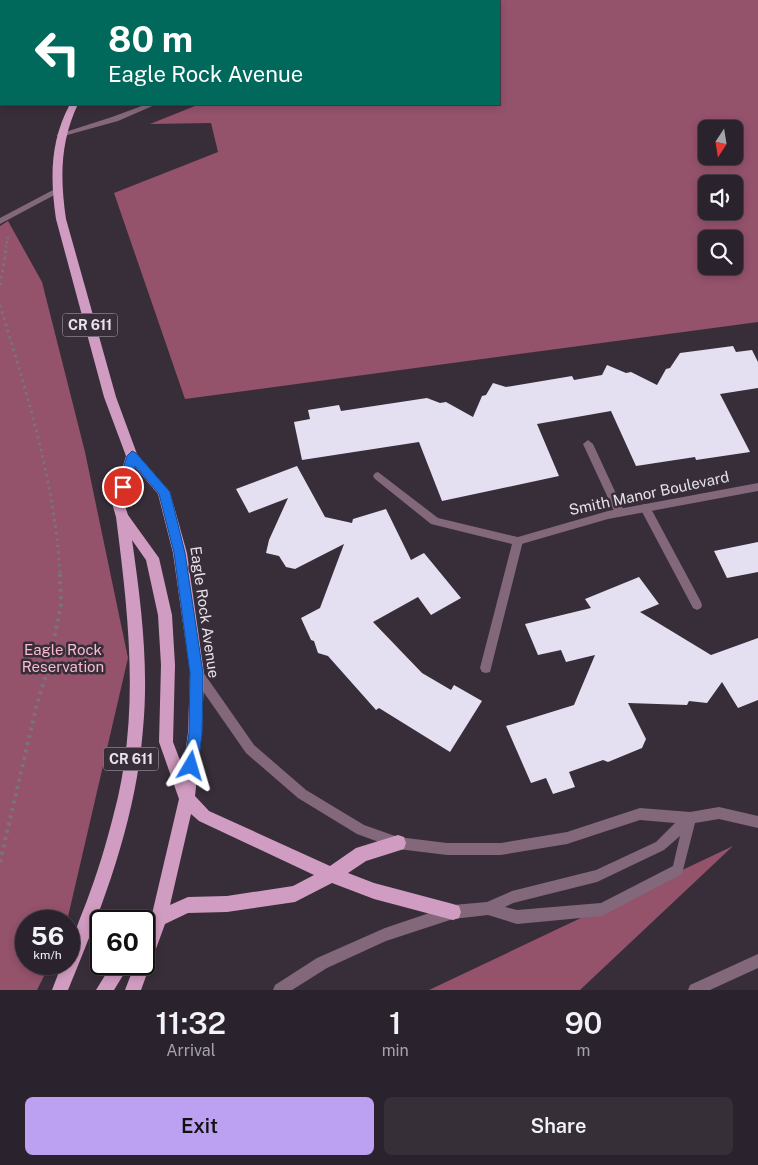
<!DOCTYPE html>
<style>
:root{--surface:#2a222c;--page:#362f38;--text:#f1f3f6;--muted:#a5a4a9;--line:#463f48;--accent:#bca0f2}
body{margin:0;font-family:"Public Sans",sans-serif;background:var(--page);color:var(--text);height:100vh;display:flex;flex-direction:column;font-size:19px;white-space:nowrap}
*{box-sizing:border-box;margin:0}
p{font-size:16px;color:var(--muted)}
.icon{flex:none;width:28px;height:28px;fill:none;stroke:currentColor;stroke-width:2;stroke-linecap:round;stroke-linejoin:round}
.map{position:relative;height:990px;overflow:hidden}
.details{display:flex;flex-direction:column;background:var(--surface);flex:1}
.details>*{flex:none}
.top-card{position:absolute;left:0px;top:0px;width:500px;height:105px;box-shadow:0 2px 8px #0003,0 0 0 1px var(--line);background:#00695c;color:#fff;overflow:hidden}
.needle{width:32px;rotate:192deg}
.tools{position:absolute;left:698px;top:120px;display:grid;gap:10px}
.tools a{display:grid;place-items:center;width:45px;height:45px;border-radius:8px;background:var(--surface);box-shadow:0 2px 8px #0003,0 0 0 1px var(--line);font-size:25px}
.speed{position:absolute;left:15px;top:910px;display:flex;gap:10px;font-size:25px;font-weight:700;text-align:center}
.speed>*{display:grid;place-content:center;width:65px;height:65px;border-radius:50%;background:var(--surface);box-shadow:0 2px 8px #0003,0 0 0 1px var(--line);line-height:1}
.speed small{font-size:12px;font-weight:400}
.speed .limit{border:2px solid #111;border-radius:8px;background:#fff;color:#111}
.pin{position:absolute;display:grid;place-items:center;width:42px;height:42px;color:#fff;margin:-21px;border:2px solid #fff;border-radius:50%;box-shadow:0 1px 5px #0007}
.me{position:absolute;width:55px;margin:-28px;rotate:7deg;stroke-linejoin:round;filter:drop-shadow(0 0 4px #0008)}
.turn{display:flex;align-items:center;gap:18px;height:105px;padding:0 25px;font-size:22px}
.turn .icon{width:65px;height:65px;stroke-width:2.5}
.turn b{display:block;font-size:35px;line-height:42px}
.eta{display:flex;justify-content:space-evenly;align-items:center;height:85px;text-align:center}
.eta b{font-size:30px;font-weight:600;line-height:35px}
.action{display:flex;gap:10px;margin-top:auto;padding:10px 25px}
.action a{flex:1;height:58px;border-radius:8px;background:var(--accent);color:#111;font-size:20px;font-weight:600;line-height:58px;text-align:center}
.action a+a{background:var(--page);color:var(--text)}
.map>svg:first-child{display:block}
.forest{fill:#94526b;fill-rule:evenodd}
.building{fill:#e5e0f1}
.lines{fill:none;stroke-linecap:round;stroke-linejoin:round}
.path-far2{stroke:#7b727d;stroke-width:2.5;stroke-dasharray:2 2.5;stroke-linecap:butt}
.path-far1{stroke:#7b727d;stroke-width:3;stroke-dasharray:2.5 4;stroke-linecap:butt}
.path{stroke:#7b727d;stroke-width:4;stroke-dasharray:3 4.5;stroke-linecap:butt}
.service{fill:#82687a;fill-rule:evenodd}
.minor{fill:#82687a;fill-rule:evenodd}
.primary{fill:#d19cc1;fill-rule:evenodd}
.route{fill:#1a73e8;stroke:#114b97}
.labels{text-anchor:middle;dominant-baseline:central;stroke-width:5;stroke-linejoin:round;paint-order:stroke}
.shield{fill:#382e3a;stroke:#b3acb5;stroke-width:1}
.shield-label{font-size:14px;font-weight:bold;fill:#e8e2ea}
.street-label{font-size:15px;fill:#e8e2ea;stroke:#382e3a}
.park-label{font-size:15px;fill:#f8bbd0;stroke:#382e3a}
</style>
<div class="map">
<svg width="758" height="990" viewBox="0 0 758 990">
<rect width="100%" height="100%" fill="#382e3a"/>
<path class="forest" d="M 153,0 L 346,0 L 348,1 L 153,1 Z
M 403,0 L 758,0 L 758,322 L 185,399 L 114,193 L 218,152 L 211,123 L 150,124 L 200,104 L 499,104 L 499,1 L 401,1 ZM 706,129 L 734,129 L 734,156 L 706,156 ZM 706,184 L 734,184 L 734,211 L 706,211 ZM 706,239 L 734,239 L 734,266 L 706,266 Z
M 8,221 L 42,282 L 85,452 L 128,658 L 67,921 L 26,921 L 26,964 L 50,964 L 37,990 L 0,990 L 0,226 Z
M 733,846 L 580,990 L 429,990 Z"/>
<path class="building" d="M 733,346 L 736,352 L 752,350 L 758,362 L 758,388 L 720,394 L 750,452 L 696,460 L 695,457 L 636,466 L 611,411 L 537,424 L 559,476 L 442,501 L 419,442 L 302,460 L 294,422 L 310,419 L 308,410 L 339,405 L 341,411 L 427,398 L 440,403 L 446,402 L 473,417 L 482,396 L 486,395 L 493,383 L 506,387 L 572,376 L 574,380 L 602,375 L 607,365 L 626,373 L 631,372 L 657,385 L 666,369 L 670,368 L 680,353 Z
M 297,466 L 325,517 L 352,523 L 353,519 L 386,509 L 411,560 L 424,553 L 461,598 L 431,615 L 418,597 L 373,622 L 422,673 L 451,690 L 454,685 L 482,701 L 450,752 L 379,708 L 376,710 L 328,656 L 318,653 L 314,641 L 311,640 L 301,618 L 320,608 L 344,544 L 295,569 L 286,567 L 279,556 L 266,553 L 269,540 L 288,498 L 249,513 L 236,489 Z
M 758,542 L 758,572 L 727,578 L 714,551 Z
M 639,577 L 659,604 L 640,612 L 711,655 L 758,638 L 758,700 L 738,708 L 722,682 L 707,703 L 689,701 L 687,705 L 628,703 L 646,739 L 642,748 L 608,762 L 603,760 L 569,772 L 575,787 L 553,794 L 546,778 L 531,783 L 506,726 L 574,705 L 595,655 L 566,662 L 561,650 L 538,655 L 525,624 L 591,608 L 585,599 Z"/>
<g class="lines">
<path class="path-far2" d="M 5,252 L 8,236"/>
<path class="path-far1" d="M 0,285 L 6,251
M 0,305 C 27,394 55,482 60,575"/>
<path class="path" d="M 0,862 L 37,704 L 49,665 L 61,604 L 60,574"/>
<path class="service" d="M 588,440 L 593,444 L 625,513 L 624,516 L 616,516 L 615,513 L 583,444 Z
M 378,472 L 438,518 L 522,538 L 523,541 L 490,672 L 486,673 L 482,672 L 480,668 L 512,544 L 431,524 L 375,479 L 373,476 L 375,473 Z
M 645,504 L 649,505 L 701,602 L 702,605 L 701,608 L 697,610 L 693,608 L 640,508 L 641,505 Z"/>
<path class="minor" d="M 0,57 L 1,57 L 1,62 L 0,62 Z
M 147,104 L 157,104 L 118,121 L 60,137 L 56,135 L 112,117 Z
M 53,190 L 59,190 L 60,192 L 0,224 L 0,218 Z
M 758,483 L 758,491 L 608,519 L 518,545 L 514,544 L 513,541 L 514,538 L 518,537 L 608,511 Z
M 197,668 L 201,669 L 254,745 L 306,790 L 364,825 L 398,837 L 447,843 L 501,843 L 567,832 L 640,808 L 690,812 L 719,807 L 758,816 L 758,828 L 719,819 L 695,823 L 682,874 L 602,916 L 517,924 L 488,915 L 453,919 L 386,941 L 327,968 L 292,990 L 273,990 L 275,985 L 317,958 L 385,928 L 453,905 L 487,902 L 512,891 L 596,870 L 656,842 L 675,823 L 640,820 L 567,844 L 501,855 L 447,855 L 398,849 L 357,834 L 298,798 L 246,753 L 193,677 L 191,673 L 193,669 ZM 680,836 L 673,866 L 601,903 L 517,910 L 505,907 L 513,903 L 597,882 L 664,850 Z
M 758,954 L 758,968 L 710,990 L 688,990 L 690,985 Z"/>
<path class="primary" d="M 132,0 L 140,0 L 140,1 L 132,1 Z
M 70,104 L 78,104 C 60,142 60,178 66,219 L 116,397 L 137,454 L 170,492 L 187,553 L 204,673 L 202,733 L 195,796 L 209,811 L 330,866 L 356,848 L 398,835 L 404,837 L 406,843 L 404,849 L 366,861 L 348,873 L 374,883 L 453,904 L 459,906 L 461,912 L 459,918 L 453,920 L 374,899 L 332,883 L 295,902 L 227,912 L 188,913 L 165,924 L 141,990 L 125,990 L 135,964 L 144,964 L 144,923 L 152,914 L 179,799 L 159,742 L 161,665 L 158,615 L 146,560 L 132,540 C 141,602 149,666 143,729 C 136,820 103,906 68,990 L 52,990 L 62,964 L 69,964 C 69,940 81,918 89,895 C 101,863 110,830 118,797 C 139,703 128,611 116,517 L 112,503 L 126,456 L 104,397 L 56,219 C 50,178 50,141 70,104 ZM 135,467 L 158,494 L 173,553 L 190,673 L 188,733 L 183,768 L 173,742 L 175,665 L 172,615 L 159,558 L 128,515 L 124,503 ZM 191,814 L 199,821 L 314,875 L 293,886 L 227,896 L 188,897 L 170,905 Z
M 112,964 L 130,964 L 114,990 L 96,990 Z"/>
</g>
<path class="route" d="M 132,451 L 136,453 L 170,492 L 185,553 L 203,673 L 202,733 L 198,766 L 196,771 L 191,773 L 186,771 L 184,766 L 189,733 L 190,673 L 174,553 L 159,494 L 135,466 L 127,490 L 119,490 L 117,487 L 127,456 Z"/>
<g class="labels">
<g class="shield">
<rect x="62.5" y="313.5" width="55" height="23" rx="4"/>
<rect x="103.5" y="747.5" width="55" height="23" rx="4"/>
</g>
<g class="shield-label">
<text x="90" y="325">CR 611</text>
<text x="131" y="759">CR 611</text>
</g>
<g class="street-label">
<text transform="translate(649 493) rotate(-12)">Smith Manor Boulevard</text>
<text transform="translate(205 612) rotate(82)">Eagle Rock Avenue</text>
</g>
<g class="park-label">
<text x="63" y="649">Eagle Rock<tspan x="63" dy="17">Reservation</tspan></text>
</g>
</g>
</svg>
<div class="tools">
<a><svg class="needle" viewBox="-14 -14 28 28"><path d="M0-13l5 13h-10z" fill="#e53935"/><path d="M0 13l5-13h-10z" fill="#a5a4a9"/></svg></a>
<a><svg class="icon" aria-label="sound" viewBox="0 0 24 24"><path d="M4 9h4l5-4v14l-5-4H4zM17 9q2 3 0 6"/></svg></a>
<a><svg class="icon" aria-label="search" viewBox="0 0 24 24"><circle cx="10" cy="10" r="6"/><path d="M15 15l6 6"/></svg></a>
</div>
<div class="speed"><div>56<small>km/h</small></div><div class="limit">60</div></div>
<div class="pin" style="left:123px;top:487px;background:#d93025"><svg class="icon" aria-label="arrive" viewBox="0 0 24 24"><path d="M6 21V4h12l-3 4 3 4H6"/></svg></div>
<svg class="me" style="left:191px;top:766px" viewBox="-20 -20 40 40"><path d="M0-17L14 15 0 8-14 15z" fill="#1a73e8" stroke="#fff" stroke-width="4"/></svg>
<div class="top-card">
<div class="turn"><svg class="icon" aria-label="left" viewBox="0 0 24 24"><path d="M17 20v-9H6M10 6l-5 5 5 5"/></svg><div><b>80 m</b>Eagle Rock Avenue</div></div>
</div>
</div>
<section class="details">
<div class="eta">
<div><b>11:32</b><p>Arrival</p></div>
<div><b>1</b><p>min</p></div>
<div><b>90</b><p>m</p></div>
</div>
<div class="action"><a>Exit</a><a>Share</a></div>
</section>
